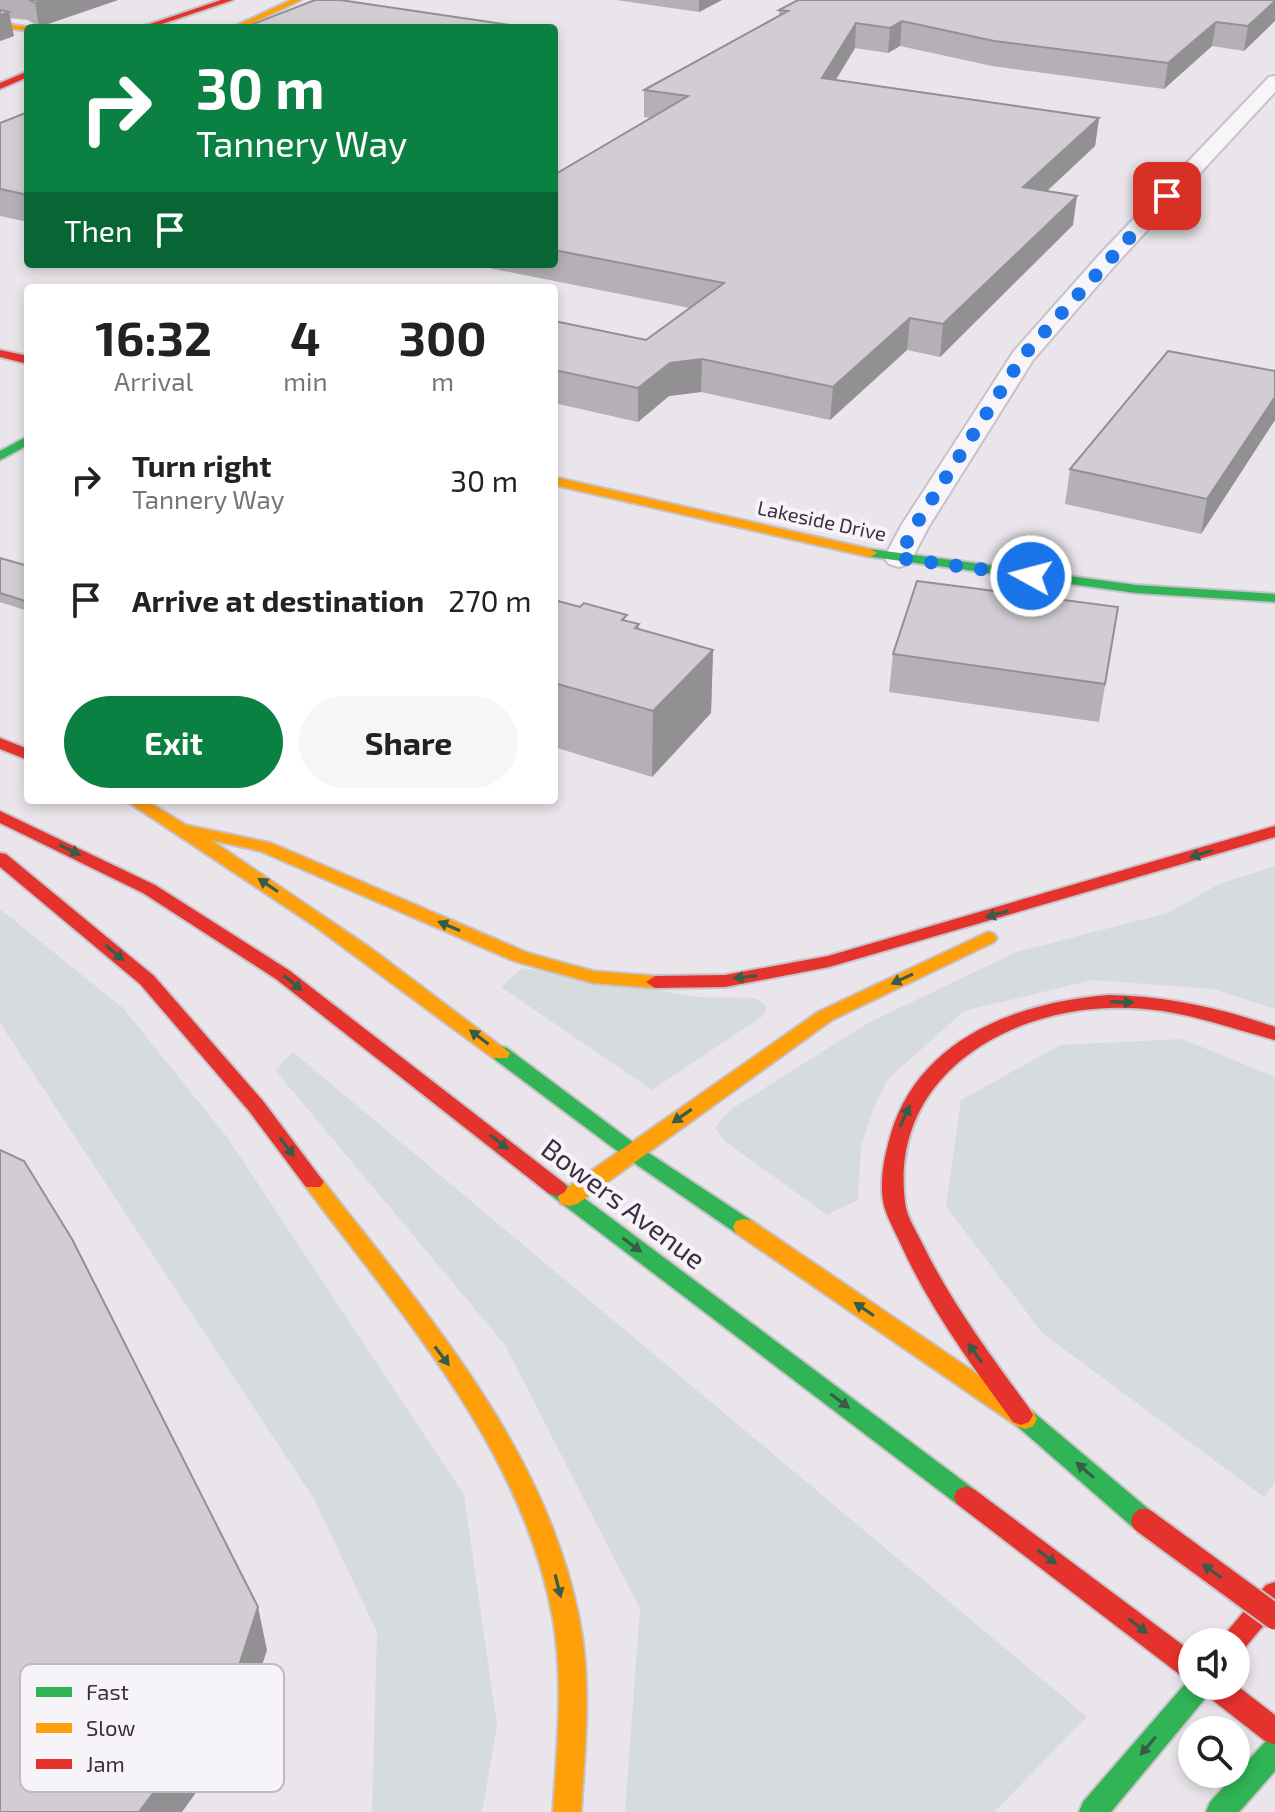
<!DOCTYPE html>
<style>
:root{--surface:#fff;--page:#f6f6f6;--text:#222;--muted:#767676;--accent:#0b8043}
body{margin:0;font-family:"Exo 2",sans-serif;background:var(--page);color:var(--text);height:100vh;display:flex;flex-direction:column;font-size:30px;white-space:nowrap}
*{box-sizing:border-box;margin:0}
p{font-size:26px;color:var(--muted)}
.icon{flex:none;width:44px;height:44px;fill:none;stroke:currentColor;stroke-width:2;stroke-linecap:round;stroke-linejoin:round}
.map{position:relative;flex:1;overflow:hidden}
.side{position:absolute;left:24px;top:284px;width:534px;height:520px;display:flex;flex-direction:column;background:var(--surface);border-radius:8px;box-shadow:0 4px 12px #0003}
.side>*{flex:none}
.top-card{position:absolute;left:24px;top:24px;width:534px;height:244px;border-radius:8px;box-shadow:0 4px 12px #0003;background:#0b8043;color:#fff;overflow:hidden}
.tools{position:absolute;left:1178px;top:1628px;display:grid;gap:16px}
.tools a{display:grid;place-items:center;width:72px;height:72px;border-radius:50%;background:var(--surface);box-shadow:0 4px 12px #0003;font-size:40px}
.pin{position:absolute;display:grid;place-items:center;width:68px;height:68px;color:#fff;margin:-34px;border-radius:16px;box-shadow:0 4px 12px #0006}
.me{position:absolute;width:88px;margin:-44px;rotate:277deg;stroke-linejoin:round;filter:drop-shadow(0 0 6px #0008)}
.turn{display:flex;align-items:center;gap:28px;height:168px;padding:0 40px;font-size:36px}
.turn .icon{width:104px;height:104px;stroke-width:2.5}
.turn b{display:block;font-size:56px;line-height:68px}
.then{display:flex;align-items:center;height:76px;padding:0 40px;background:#0003;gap:16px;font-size:30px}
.eta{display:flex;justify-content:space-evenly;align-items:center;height:136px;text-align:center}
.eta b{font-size:48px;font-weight:700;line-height:56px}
.action{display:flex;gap:16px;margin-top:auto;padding:16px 40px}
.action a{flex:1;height:92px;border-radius:48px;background:var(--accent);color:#fff;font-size:32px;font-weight:700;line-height:92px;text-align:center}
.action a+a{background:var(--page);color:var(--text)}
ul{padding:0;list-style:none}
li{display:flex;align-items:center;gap:24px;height:120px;padding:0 40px}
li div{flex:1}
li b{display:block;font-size:30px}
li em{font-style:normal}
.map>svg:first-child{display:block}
.green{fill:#d6dcdd}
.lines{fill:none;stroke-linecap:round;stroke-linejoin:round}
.street-casing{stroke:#c6c2c7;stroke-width:4}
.fast-casing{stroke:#c6c2c7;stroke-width:4}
.slow-casing{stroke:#c6c2c7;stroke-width:4}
.jam-casing{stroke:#c6c2c7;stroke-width:4}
.street{fill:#f7f5f7;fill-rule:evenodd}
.fast{fill:#30b455;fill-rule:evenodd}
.slow{fill:#ff9f0a;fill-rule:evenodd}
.jam{fill:#e5322d;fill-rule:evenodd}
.jam-bridge-casing{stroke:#c6c2c8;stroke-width:29;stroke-linecap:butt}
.jam-bridge{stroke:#e5322d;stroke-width:25}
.wall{fill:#b4b0b5}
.shaded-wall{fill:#929093}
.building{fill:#d1cdd2;stroke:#929093;stroke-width:2}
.oneway{fill:#395c49}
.route{stroke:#1a73e8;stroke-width:14;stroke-dasharray:0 25.2}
.labels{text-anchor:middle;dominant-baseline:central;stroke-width:8;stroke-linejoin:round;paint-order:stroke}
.far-street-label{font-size:20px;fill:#3e2c43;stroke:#f7f4f9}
.near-street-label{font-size:28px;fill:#3e2c43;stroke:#f7f4f9}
.key{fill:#f7f4f9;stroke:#c0b8c2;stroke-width:2}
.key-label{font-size:22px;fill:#3e2c43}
</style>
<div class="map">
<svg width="1275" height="1812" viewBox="0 0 1275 1812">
<rect width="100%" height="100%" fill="#e9e5ea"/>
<path class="green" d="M 1275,866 L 1275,1009 L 1213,989 L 1092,980 L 964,1011 L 888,1079 L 874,1107 L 861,1146 L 858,1200 L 827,1215 L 726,1142 L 715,1128 L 730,1110 L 868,1023 L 1016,952 L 1168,913 L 1219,884 Z
M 0,909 L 123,1008 L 227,1137 L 464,1495 L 497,1725 L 482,1812 L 372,1812 L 377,1632 L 314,1499 L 0,1023 Z
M 522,968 L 698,997 L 756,998 L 767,1007 L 763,1016 L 652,1090 L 501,987 Z
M 1182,1039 L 1275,1077 L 1275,1482 L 1264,1497 L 1042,1333 L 946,1206 L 961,1100 L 1060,1045 Z
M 293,1052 L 1087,1717 L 994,1812 L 625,1812 L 640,1609 L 505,1345 L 275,1070 Z"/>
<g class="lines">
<defs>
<path id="street" d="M 1275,76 L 1275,92 L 1117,263 L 1033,360 L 929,526 L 909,564 L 899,567 L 889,564 L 884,558 L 901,526 L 1014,351 L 1101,253 L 1269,77 Z"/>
<path id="fast" d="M 28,436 L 28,445 L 0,460 L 0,451 Z
M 870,549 L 1136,585 L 1275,594 L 1275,602 L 1136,593 L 865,556 L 863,553 Z
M 500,1046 L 507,1048 L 638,1146 L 752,1221 L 755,1227 L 752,1233 L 744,1235 L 736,1233 L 624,1156 L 493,1058 L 490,1053 L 493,1048 Z
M 556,1180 L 564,1183 L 975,1490 L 978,1497 L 975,1504 L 966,1508 L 957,1504 L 548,1193 L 545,1188 L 548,1183 Z
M 1025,1409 L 1033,1412 L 1153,1513 L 1157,1521 L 1153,1529 L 1144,1532 L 1135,1529 L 1017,1426 L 1013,1419 L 1017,1412 Z
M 1192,1676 L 1192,1686 L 1211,1686 L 1208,1695 L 1111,1812 L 1079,1812 L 1083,1802 Z
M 1275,1738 L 1275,1771 L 1239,1812 L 1206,1812 L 1210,1802 L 1265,1742 Z"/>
<path id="slow" d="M 291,0 L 301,0 L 242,28 L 231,28 Z
M 0,23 L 28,27 L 31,28 L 28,28 L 28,31 L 0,27 Z
M 554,477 L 870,549 L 877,553 L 870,557 L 554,485 Z
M 125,800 L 145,800 L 186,825 L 271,843 L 528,953 L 593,971 L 655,976 L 664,982 L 655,988 L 593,983 L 514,961 L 260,851 L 211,840 L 372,949 L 510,1053 L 507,1058 L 493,1058 L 313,925 Z
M 988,932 L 994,934 L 997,938 L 994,942 L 832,1020 L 577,1204 L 569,1206 L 561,1204 L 558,1198 L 561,1192 L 818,1012 Z
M 313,1174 L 320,1177 C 424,1311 545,1446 579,1618 C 592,1681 585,1748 581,1812 L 553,1812 C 557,1748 564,1682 553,1619 C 523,1451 405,1319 306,1187 L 302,1182 L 306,1177 Z
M 744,1219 L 752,1221 L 1033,1412 L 1037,1419 L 1033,1426 L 1025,1429 L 1017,1426 L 736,1233 L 733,1227 L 736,1221 Z"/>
<path id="jam" d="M 221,0 L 233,0 L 150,28 L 138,28 Z
M 28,71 L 28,77 L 0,89 L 0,83 Z
M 0,350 L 28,356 L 28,364 L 0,357 Z
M 0,738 L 28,749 L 28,760 L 0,749 Z
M 0,811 L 155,885 L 290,971 L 564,1183 L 567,1188 L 564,1193 L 556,1196 L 548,1193 L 276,979 L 143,893 L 0,823 Z
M 1275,826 L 1275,837 L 829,967 L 725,987 L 655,988 L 646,982 L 655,976 L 725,975 L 828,956 Z
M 0,853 L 6,854 L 154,976 L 263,1101 L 320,1177 L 324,1182 L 320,1187 L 306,1187 L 249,1111 L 140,984 L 0,867 Z
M 1109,995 C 1166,996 1221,1008 1275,1027 L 1275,1040 C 1226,1027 1180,1009 1128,1008 C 1015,1004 889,1072 905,1202 C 906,1215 915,1229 921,1241 C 950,1301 990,1355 1029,1408 L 1033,1415 L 1029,1422 L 1021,1425 L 1013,1422 C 972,1366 931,1310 902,1247 C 897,1235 889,1222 885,1209 C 878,1187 884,1158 890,1137 C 917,1039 1017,1002 1109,995 Z
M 966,1486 L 975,1490 L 1192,1652 L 1192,1680 L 1183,1677 L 957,1504 L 954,1497 L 957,1490 Z
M 1275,1582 L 1275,1612 L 1243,1650 L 1236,1653 L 1236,1642 L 1221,1642 L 1225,1634 L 1266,1585 Z
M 1236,1685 L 1275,1715 L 1275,1745 L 1265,1741 L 1206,1695 L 1203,1686 Z"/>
</defs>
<use href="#street" class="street-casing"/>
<use href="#fast" class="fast-casing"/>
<use href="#slow" class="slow-casing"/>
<use href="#jam" class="jam-casing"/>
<use href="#street" class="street"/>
<use href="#fast" class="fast"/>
<use href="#slow" class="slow"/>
<use href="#jam" class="jam"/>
<defs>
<path id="jam-bridge" d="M 1144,1521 L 1275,1617"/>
</defs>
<use href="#jam-bridge" class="jam-bridge-casing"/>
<use href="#jam-bridge" class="jam-bridge"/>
</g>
<path class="wall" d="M 0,0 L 118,0 L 39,27 L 28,20 L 10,18 L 14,36 L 0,41 Z
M 616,0 L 722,0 L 699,12 Z
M 1275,0 L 1244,51 L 1212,46 L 1164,89 L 992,66 L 900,46 L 888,53 L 855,48 L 836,80 L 1099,118 L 1095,146 L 1047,191 L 1073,225 L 940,357 L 907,350 L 830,420 L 701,392 L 669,396 L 638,422 L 554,403 L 554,321 L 646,340 L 690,308 L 469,264 L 554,264 L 554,175 L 651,118 L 644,117 L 644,90 L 779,16 L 779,10 Z
M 28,112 L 28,222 L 0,216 L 0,123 Z
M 1275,371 L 1275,420 L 1201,534 L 1065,504 L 1070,469 Z
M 0,558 L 28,566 L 28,611 L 0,602 Z
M 554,600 L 639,624 L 639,630 L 713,650 L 711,713 L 652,777 L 554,747 Z
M 1118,607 L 1099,722 L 889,692 L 893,654 Z"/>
<path class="shaded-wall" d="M 45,0 L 118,0 L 39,27 L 35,3 Z
M 699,0 L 722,0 L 699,12 Z
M 1275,1 L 1275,21 L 1244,51 L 1248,26 Z
M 9,12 L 14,36 L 0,41 L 0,15 Z
M 902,21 L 900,46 L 888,53 L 890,28 Z
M 1216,22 L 1212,46 L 1164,89 L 1168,63 Z
M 856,23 L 855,48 L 821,104 L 822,78 Z
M 1099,118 L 1095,146 L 1020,216 L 1023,187 Z
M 1077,196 L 1073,225 L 940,357 L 943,324 Z
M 910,318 L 907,350 L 830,420 L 833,387 Z
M 702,359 L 701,392 L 669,396 L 638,422 L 638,388 L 670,363 Z
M 1275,397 L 1275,420 L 1201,534 L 1207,499 Z
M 713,650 L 711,713 L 652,777 L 653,711 Z
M 258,1607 L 267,1650 L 241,1730 L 182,1812 L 139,1812 Z"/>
<path class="building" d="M 30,0 L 45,0 L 35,3 Z
M 315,0 L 340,0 L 517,26 L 512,28 L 243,28 Z
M 798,0 L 1275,0 L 1275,1 L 1248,26 L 1216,22 L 1168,63 L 994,41 L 902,21 L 890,28 L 856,23 L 822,78 L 1099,118 L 1023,187 L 1077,196 L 943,324 L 910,318 L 833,387 L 702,359 L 670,363 L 638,388 L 554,370 L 554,321 L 646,340 L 724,283 L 554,250 L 554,175 L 688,96 L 644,90 L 788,11 L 779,10 Z
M 0,10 L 9,12 L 0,15 Z
M 28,112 L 28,195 L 0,189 L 0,123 Z
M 1168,351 L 1275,371 L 1275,397 L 1207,499 L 1070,469 Z
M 0,558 L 28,566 L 28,602 L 0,593 Z
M 917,581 L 1118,607 L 1105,684 L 893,654 Z
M 554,600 L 580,607 L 584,603 L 627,615 L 622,620 L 639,624 L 635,628 L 713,650 L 653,711 L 554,683 Z
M 0,1150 L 24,1161 L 72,1239 L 258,1607 L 232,1687 L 139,1812 L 0,1812 Z"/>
<defs><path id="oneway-solid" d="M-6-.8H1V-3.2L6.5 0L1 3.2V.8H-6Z" transform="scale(2)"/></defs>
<g class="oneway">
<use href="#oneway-solid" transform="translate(70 850) rotate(26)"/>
<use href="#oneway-solid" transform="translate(1201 854) rotate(163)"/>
<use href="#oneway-solid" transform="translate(268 885) rotate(-146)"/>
<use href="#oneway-solid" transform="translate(997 914) rotate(164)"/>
<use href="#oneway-solid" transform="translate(449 926) rotate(-157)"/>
<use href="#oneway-solid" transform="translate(115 953) rotate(40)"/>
<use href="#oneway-solid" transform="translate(745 977) rotate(173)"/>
<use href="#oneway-solid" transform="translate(902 979) rotate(155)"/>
<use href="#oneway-solid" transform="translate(293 983) rotate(38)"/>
<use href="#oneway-solid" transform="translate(1122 1002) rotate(2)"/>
<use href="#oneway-solid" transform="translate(479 1037) rotate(-143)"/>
<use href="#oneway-solid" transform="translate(682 1116) rotate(145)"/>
<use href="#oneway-solid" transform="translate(905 1116) rotate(-66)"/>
<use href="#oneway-solid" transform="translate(499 1142) rotate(38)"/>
<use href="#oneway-solid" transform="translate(287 1147) rotate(53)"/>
<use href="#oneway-solid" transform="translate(632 1245) rotate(37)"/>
<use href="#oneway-solid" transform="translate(864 1309) rotate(-146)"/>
<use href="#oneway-solid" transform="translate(975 1353) rotate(-126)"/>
<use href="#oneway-solid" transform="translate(442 1356) rotate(53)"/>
<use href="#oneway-solid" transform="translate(840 1401) rotate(37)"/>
<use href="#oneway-solid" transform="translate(1085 1470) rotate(-139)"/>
<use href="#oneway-solid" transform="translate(1047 1557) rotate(37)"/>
<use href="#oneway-solid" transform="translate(1212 1571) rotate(-144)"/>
<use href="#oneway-solid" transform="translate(558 1586) rotate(76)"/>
<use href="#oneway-solid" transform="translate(1138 1626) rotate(38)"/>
<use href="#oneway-solid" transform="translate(1148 1746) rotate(130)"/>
</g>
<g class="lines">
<path class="route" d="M 1031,576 L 899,558 L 915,526 L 1023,356 L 1167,196"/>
</g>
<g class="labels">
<g class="far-street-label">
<text transform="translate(822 520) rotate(12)">Lakeside Drive</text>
</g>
<g class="near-street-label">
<text transform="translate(624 1203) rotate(37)">Bowers Avenue</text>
</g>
</g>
<rect x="20" y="1664" width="264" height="128" rx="12" class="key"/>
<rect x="36" y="1687" width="36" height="10" fill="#30b455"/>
<rect x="36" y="1723" width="36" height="10" fill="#ff9f0a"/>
<rect x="36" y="1759" width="36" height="10" fill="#e5322d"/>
<g class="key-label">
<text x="86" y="1700">Fast</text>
<text x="86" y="1736">Slow</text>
<text x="86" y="1772">Jam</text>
</g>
</svg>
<div class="tools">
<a><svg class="icon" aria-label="sound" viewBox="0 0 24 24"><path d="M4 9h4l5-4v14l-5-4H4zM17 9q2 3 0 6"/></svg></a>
<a><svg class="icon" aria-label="search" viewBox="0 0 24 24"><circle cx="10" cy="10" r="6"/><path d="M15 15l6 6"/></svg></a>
</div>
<div class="pin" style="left:1167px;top:196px;background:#d93025"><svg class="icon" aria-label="arrive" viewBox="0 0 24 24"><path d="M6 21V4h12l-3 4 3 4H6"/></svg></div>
<svg class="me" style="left:1031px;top:576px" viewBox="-20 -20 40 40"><circle r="17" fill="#1a73e8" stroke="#fff" stroke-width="3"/><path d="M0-11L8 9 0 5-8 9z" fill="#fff"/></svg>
<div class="top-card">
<div class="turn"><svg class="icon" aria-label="right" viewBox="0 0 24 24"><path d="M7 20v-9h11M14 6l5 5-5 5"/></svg><div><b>30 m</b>Tannery Way</div></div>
<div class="then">Then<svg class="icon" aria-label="arrive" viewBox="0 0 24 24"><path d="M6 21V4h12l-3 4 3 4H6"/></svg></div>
</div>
<section class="side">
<div class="eta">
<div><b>16:32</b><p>Arrival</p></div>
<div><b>4</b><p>min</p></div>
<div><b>300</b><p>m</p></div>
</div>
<ul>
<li><svg class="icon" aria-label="right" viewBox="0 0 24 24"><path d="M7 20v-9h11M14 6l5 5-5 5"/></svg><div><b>Turn right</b><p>Tannery Way</p></div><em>30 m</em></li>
<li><svg class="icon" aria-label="arrive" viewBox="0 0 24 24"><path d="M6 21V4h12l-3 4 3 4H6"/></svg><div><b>Arrive at destination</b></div><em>270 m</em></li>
</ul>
<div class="action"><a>Exit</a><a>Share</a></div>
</section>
</div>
